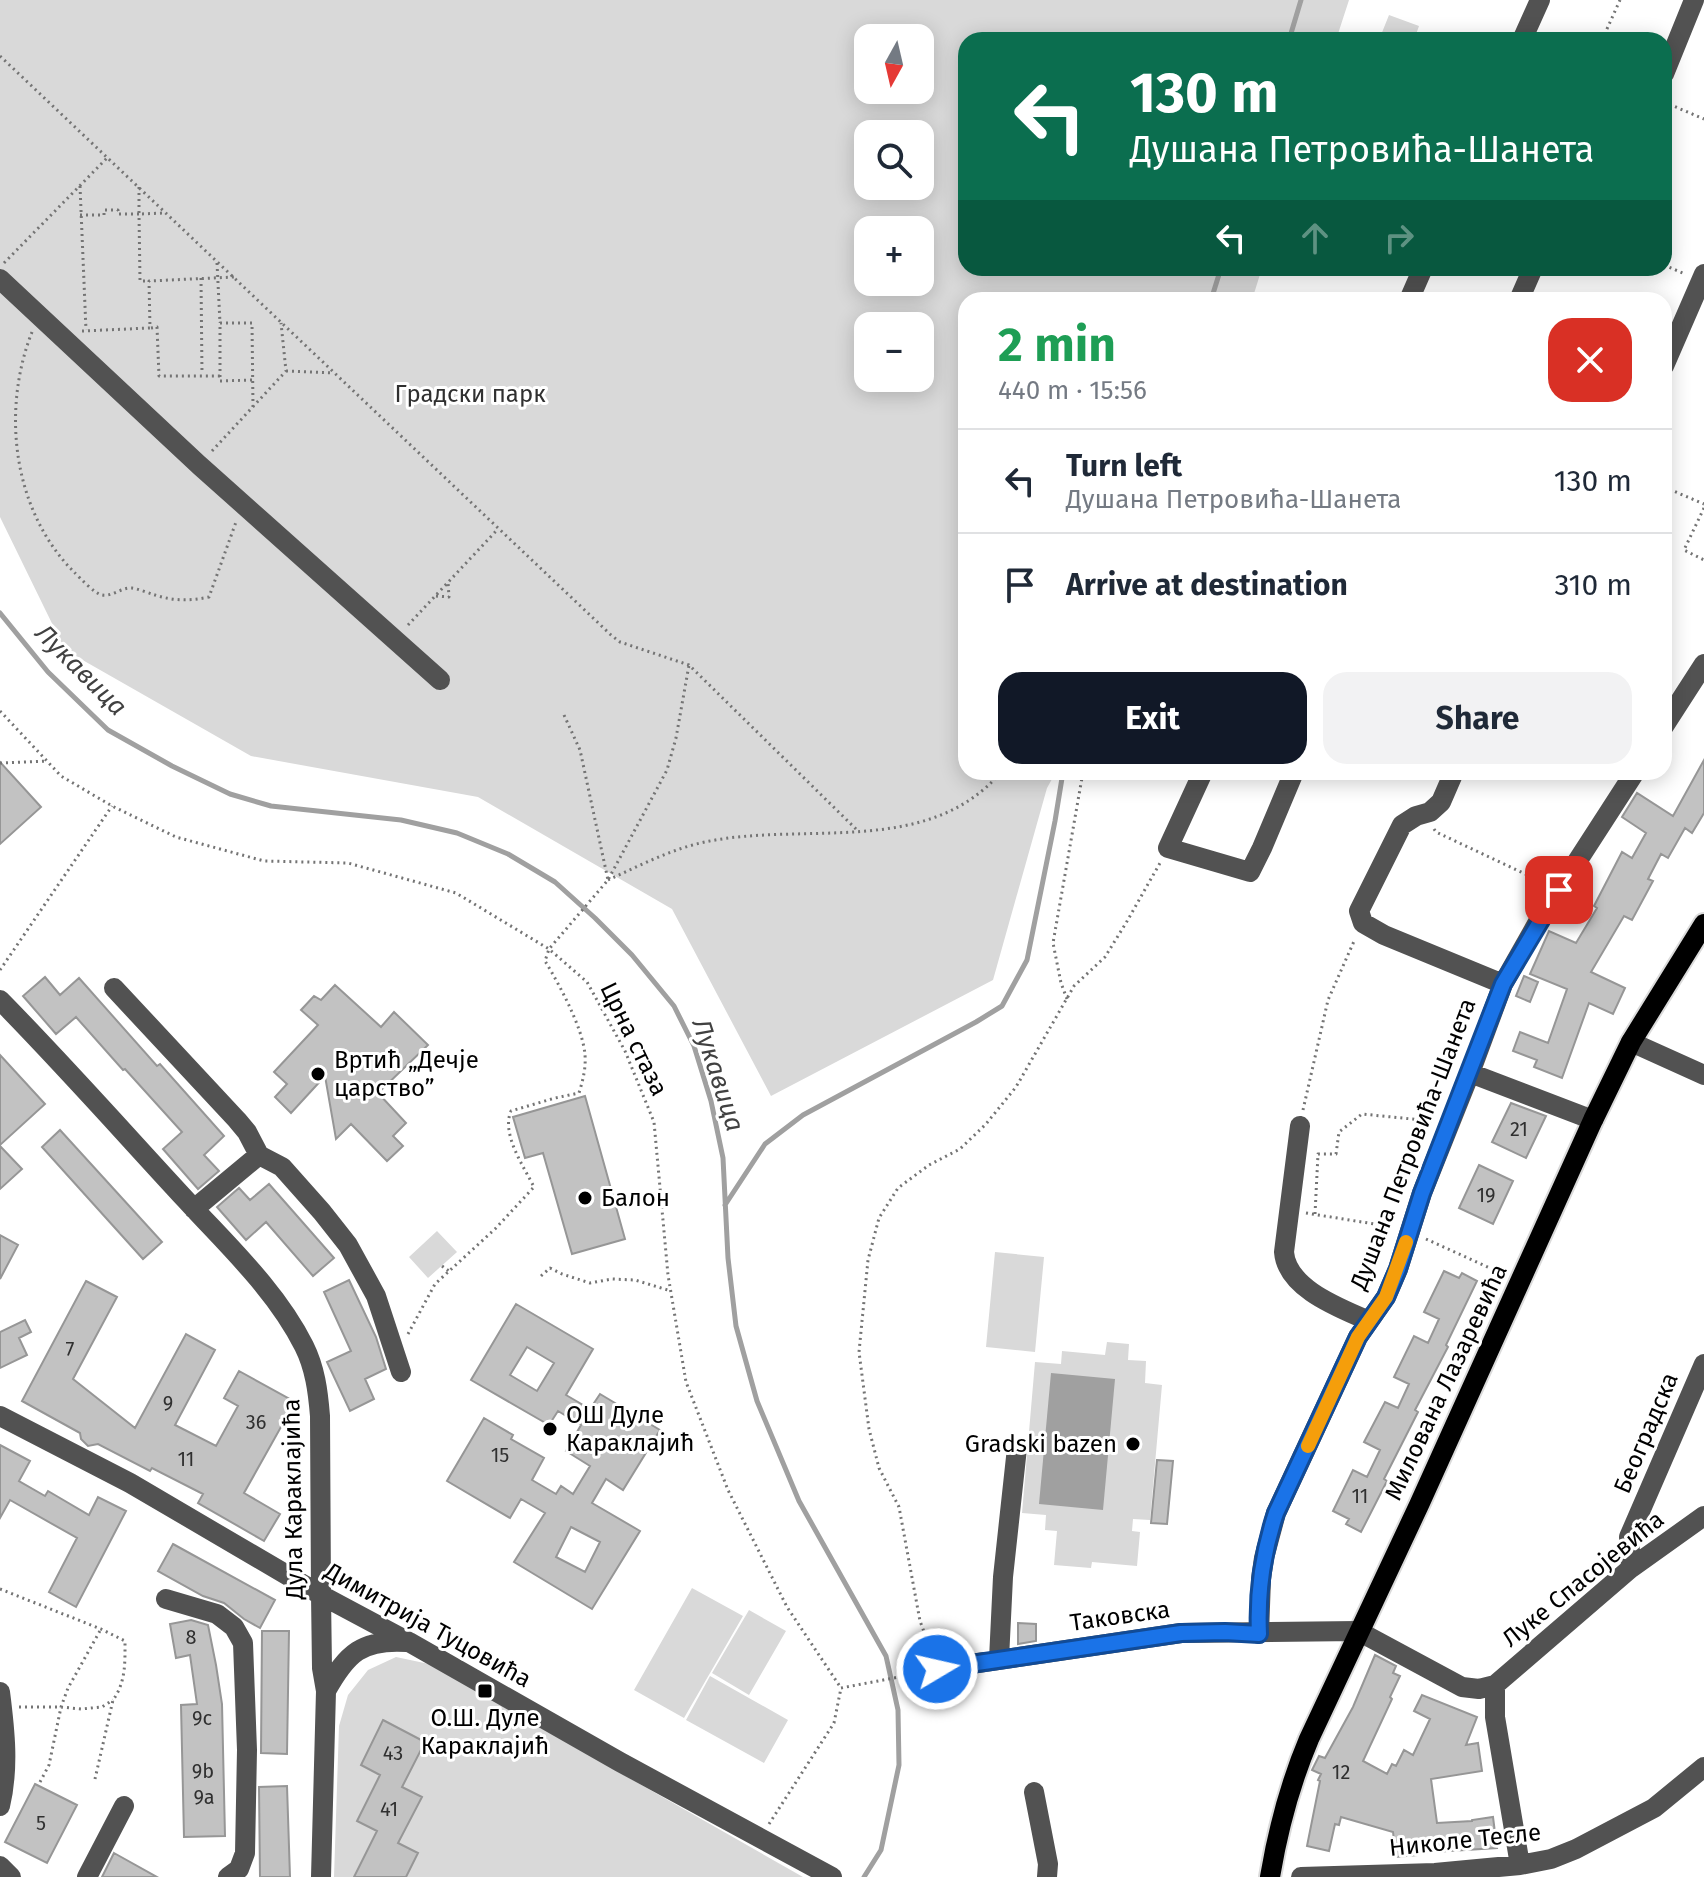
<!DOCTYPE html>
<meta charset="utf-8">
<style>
:root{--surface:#fff;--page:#f2f2f3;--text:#1f2937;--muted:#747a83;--line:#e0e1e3;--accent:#111827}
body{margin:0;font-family:"Fira Sans",sans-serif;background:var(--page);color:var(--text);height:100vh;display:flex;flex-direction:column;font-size:30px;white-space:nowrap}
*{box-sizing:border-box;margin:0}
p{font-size:26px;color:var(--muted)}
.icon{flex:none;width:44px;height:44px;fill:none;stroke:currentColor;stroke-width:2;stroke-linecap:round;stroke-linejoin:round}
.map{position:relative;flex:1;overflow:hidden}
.side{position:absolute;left:958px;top:292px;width:714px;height:488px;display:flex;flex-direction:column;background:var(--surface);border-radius:24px;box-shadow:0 4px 20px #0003}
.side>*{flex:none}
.banner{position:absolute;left:958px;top:32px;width:714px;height:244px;border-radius:24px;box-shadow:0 4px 20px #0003;background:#0b6e4f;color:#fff;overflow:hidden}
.needle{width:52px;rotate:188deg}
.buttons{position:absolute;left:854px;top:24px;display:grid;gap:16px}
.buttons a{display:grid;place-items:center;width:80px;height:80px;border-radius:16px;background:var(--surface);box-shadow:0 4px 20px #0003;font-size:40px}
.pin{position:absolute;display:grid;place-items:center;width:68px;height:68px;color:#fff;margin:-34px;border-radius:16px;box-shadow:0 4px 12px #0006}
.me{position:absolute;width:88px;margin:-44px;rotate:81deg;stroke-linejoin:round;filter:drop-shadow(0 0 6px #0008)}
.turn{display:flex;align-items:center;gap:28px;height:168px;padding:0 40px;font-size:36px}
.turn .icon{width:104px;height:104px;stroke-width:2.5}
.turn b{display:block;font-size:56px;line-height:68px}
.lanes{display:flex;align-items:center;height:76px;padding:0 40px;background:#0003;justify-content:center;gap:40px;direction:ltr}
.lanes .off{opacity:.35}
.round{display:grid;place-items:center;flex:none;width:84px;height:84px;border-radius:24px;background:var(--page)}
.headline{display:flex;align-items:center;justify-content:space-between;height:136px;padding:0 40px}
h1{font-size:48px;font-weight:700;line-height:60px;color:#1e9e55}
.button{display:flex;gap:16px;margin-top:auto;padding:16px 40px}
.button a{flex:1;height:92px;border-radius:24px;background:var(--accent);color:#fff;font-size:32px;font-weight:700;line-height:92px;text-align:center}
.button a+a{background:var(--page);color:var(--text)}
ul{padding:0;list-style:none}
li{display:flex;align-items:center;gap:24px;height:104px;padding:0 40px;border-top:2px solid var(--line)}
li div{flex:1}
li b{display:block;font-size:30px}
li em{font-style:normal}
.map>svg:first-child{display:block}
.green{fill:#d9d9d9;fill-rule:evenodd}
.water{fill:#a0a0a0}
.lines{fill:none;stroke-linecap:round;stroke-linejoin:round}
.stream{stroke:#a0a0a0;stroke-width:5}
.building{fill:#c2c2c2;stroke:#969696;stroke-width:2;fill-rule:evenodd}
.major-casing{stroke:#dbdbdb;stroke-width:24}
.path{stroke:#747474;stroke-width:3;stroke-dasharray:2 4;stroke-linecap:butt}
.minor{stroke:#525252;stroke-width:20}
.major{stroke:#000;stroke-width:20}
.route-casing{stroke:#114b97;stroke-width:20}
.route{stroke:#1a73e8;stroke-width:14}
.slow{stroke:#f59e0b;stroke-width:14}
.poi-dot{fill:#000;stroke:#fff;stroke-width:3}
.labels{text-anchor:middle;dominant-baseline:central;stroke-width:6;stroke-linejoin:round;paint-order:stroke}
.number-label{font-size:20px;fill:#303030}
.park-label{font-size:24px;fill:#303030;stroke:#fff}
.street-label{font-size:24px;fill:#000;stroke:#fff}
.poi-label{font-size:24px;fill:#000;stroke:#fff;text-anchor:start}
.water-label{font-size:26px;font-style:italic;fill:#414141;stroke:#fff}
</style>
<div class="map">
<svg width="1704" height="1877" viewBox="0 0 1704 1877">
<rect width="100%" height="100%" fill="#fff"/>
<path class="green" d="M 0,0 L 1349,0 L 1336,40 L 966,40 L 966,268 L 1262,268 L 1252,300 L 966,300 L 966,772 L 1056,772 L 1047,788 L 993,980 L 771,1096 L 672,909 L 478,797 L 251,756 L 65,650 L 0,517 ZM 868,38 L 920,38 L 920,90 L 868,90 ZM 868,134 L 920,134 L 920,186 L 868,186 ZM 868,230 L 920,230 L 920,282 L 868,282 ZM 868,326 L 920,326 L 920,378 L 868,378 Z
M 1389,15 L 1419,26 L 1414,40 L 1379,40 Z
M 437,1231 L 457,1252 L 428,1278 L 409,1257 Z
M 995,1252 L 1044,1257 L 1035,1352 L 986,1347 Z
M 1107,1342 L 1129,1344 L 1128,1360 L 1146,1361 L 1145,1383 L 1162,1385 L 1150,1520 L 1133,1519 L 1132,1531 L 1140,1532 L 1137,1566 L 1092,1562 L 1091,1568 L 1054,1565 L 1057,1531 L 1045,1530 L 1046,1515 L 1022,1513 L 1035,1362 L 1061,1364 L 1062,1351 L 1105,1355 Z
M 692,1588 L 743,1616 L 684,1718 L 634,1690 Z
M 749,1610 L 786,1631 L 749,1695 L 712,1673 Z
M 396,1657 L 429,1664 L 803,1877 L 334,1877 L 339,1726 L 348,1695 L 368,1670 Z
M 710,1676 L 788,1720 L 764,1763 L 686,1720 Z"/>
<path class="water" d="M 1051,1373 L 1115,1379 L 1103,1510 L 1039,1504 Z"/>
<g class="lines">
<path class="stream" d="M 1289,40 L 1301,0
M 1211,300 L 1221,268
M 0,613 L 48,672 L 108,730 L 172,766 L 230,794 L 271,806 L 401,820 L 457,833 L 508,854 L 555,882 L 595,918 L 632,955 L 674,1006 L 694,1046 L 711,1101 L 723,1158 L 728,1258 L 736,1326 L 757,1401 L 799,1501 L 886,1656 L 898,1710 L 899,1765 L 881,1850 L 864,1877
M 725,1205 L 765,1144 L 803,1115 L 976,1022 L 1002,1006 L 1027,960 L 1055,821 L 1063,772"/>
</g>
<path class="building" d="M 1704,760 L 1704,813 L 1692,833 L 1685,828 L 1668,858 L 1661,854 L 1648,879 L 1653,881 L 1632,920 L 1624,916 L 1591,972 L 1625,988 L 1613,1014 L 1589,1003 L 1562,1078 L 1534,1067 L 1537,1060 L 1513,1051 L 1520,1032 L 1548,1043 L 1567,989 L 1530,974 L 1549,931 L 1576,943 L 1597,908 L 1594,906 L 1622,852 L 1632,858 L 1646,833 L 1622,817 L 1637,793 L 1673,816 Z
M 0,762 L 41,807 L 0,844 Z
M 1524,976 L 1538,982 L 1530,1002 L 1516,996 Z
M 45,977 L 60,995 L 79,978 L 157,1066 L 160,1064 L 224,1136 L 204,1155 L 219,1171 L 198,1189 L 163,1149 L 182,1132 L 125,1069 L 123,1070 L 76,1017 L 56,1034 L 23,996 Z
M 335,985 L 381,1027 L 394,1012 L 428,1045 L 378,1093 L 406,1123 L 393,1136 L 403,1146 L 387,1161 L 351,1124 L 336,1139 L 325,1076 L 291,1113 L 275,1097 L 287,1084 L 274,1072 L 318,1025 L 301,1010 L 314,996 L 321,1000 Z
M 0,1055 L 45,1104 L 0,1145 Z
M 585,1096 L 625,1239 L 572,1254 L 543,1153 L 525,1158 L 513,1117 Z
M 1511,1103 L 1546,1116 L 1526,1158 L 1492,1142 Z
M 60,1130 L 162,1242 L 143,1259 L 42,1147 Z
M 0,1146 L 22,1169 L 0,1189 Z
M 1479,1165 L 1513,1181 L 1493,1224 L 1459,1208 Z
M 269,1184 L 334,1258 L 313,1276 L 266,1222 L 246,1240 L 217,1207 L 239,1188 L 250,1200 Z
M 0,1235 L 18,1245 L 0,1279 Z
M 1444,1271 L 1459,1278 L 1462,1273 L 1477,1281 L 1446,1345 L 1448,1347 L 1415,1410 L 1418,1412 L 1384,1479 L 1387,1481 L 1361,1532 L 1346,1524 L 1349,1519 L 1333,1511 L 1353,1470 L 1367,1477 L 1380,1450 L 1364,1442 L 1385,1402 L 1398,1408 L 1409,1384 L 1394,1377 L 1414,1336 L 1428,1343 L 1439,1319 L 1424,1312 Z
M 349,1280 L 376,1337 L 386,1369 L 365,1379 L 374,1399 L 350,1411 L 327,1362 L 351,1351 L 324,1292 Z
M 86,1281 L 117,1297 L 73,1379 L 135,1428 L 186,1334 L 215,1350 L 175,1425 L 216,1446 L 238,1406 L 224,1398 L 239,1371 L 295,1402 L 244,1493 L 280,1514 L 264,1541 L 198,1503 L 203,1494 L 152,1468 L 150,1471 L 98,1444 L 88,1446 L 81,1439 L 80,1433 L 22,1401 Z
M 516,1304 L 593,1349 L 566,1395 L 590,1409 L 600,1394 L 660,1430 L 623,1490 L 606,1479 L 592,1503 L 640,1531 L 592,1609 L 514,1562 L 545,1513 L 521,1499 L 510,1518 L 447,1481 L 484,1418 L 513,1435 L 511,1439 L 544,1458 L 532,1480 L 556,1494 L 561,1486 L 573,1494 L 590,1466 L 566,1451 L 581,1425 L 558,1411 L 549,1425 L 471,1380 ZM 527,1347 L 554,1363 L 537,1391 L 510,1375 ZM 571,1527 L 600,1542 L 585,1572 L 556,1557 Z
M 25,1320 L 31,1332 L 19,1338 L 27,1355 L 0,1368 L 0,1332 Z
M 0,1445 L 30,1461 L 19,1481 L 45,1496 L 48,1491 L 89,1515 L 98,1497 L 126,1511 L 76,1607 L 49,1592 L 77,1538 L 10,1500 L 0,1518 Z
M 1157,1460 L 1173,1461 L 1167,1524 L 1151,1523 Z
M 173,1544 L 275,1600 L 260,1628 L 244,1619 L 224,1603 L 203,1596 L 158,1571 Z
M 191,1620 L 208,1625 L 216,1665 L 222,1704 L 225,1836 L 184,1837 L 181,1705 L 197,1704 L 190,1655 L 176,1658 L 170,1624 Z
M 1018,1623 L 1036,1624 L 1036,1641 L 1018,1644 Z
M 262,1631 L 289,1631 L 287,1754 L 261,1753 Z
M 1375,1655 L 1396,1666 L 1393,1673 L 1400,1676 L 1390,1697 L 1392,1699 L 1363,1761 L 1387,1774 L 1392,1764 L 1396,1766 L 1404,1750 L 1413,1755 L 1430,1719 L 1414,1711 L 1422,1695 L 1477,1717 L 1466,1745 L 1478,1743 L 1482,1771 L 1431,1779 L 1437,1823 L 1472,1821 L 1472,1820 L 1493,1817 L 1497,1848 L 1417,1853 L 1417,1855 L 1396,1857 L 1393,1832 L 1341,1817 L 1339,1825 L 1335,1824 L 1329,1851 L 1307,1846 L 1320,1781 L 1318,1780 L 1321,1774 L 1312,1770 L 1319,1756 L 1325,1758 L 1353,1707 Z
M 383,1720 L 425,1742 L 402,1787 L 422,1797 L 398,1843 L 418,1853 L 406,1877 L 354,1877 L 377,1831 L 357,1821 L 380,1775 L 361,1765 Z
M 35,1784 L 77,1805 L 47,1863 L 5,1842 Z
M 287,1786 L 290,1877 L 260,1877 L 259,1787 Z
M 114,1853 L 157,1877 L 102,1877 Z"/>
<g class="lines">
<defs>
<path id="major" d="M 1270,1877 C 1278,1829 1290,1784 1309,1739 L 1419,1505 L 1593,1120 L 1631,1042 L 1704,924"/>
</defs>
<use href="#major" class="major-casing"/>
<path class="path" d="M 1602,40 L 1620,0
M 0,56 L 611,635 L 620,642 L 689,665 L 858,831
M 1664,102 L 1704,119
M 80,186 L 86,330
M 139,187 L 139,214 L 164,213
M 80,215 L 104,215 L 104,210 L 118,210 L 118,214 L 139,214 L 140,281 L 149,281
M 4,263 L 108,157
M 217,263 L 220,323
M 1664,265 L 1685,274
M 201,278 L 202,374
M 151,328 L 157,327 L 159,376 L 220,376
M 82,331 L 150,328 L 149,281 L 234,277
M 32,332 C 1,411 13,511 74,572 C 80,578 95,594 102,595 C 112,597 122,587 132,588 C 139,589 148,593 155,595 C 173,601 191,601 209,597 L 236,522
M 286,371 L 334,373
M 252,380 L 220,381 L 220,323 L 252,323 L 253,407
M 212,451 L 286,371 L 281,323
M 1664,487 L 1704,504
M 1704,508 L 1684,550 L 1704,560
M 436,596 L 449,597 L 448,582
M 408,625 L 498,529
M 0,711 L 61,776 L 112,806 L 176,837 L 264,861 L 348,863 L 456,893 L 549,949 L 587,982 L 625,1051 L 654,1122 L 668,1275 L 686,1382 L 728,1490 L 787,1607 L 841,1688
M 564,715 L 580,750 L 608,880
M 0,763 L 47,761
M 1434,829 L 1436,832 L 1538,880
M 608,880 C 639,866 671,849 705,842 C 803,821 928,858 1001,772
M 0,970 L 112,806
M 1067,999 L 1061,983 L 1053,943 L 1083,772
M 1303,1110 L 1328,1000 L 1355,939
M 1306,1213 L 1393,1227
M 1315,1214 L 1318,1154 L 1336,1154 L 1339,1132 L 1362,1114 L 1432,1121
M 1426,1239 L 1503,1274
M 442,1266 L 449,1271
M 541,1276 L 550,1268 L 562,1274 L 590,1283 L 612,1279 L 635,1280 L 671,1291
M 408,1334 L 435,1284 L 495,1229 L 534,1187 C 524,1167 501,1134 511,1111 L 555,1098 L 579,1093 C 583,1080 586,1068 585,1055 C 583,1028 559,984 545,961 L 549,949 L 608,880 L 667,770 L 676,738 L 689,665
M 0,1589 L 101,1629 L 125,1641 C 125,1662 126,1682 113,1700 L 95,1779
M 932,1653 L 920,1621 L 899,1507 L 879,1468 L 869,1429 L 859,1352 L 868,1260 L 879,1218 L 898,1188 L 929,1165 L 960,1149 L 986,1124 L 1016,1087 L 1074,986 L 1105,957 L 1126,923 L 1160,863
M 841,1688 L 920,1673
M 19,1707 L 61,1707 L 81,1709 L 102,1707 L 113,1700
M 40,1782 L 49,1765 L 61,1707 L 68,1688 L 101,1629
M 769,1824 L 834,1723 L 841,1688"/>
<path class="minor" d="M 1522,40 L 1540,0
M 1664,74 L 1694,0
M 0,279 L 199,465 L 440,680
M 1409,300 L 1423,268
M 1519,300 L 1533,268
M 1664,366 L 1704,274
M 1664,726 L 1704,664
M 1203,772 L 1168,848 L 1250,872 L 1262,848 L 1294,772
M 1454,772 L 1441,802 L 1430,812 L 1416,816 L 1402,825 L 1359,911 L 1363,923 L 1384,935 L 1503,984
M 114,988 L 237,1120 L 247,1132 L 259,1155
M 0,1000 C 64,1065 124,1133 186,1200 C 227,1245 276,1290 304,1346 C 315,1368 318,1391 320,1416 L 321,1595 L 322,1668 L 326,1691 L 321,1877
M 1631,1042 L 1704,1075
M 1470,1073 L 1593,1120
M 1300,1126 L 1284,1252 C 1287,1289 1340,1308 1369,1321
M 194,1209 L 259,1155 L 282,1167 L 322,1212 L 348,1245 L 376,1296 L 401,1372
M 0,1416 L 130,1483 L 321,1595 L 409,1642 L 620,1762 L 832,1877
M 1631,1568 L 1629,1537 L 1704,1364
M 166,1599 L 217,1614 L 234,1627 L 243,1643 L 247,1750 L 245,1853 L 239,1869 L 228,1877
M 1259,1634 L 1261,1579 L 1264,1558 L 1276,1513 L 1358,1337 L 1386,1297 L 1398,1269 L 1422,1193 L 1470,1073 L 1503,984 L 1538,922 L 1635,772
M 999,1659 L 1003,1577 L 1017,1448
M 937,1669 L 1181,1633 L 1358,1631 L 1462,1687 L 1479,1689 L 1495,1685 L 1495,1717 L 1520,1865
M 1495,1685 L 1631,1568 L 1704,1516
M 326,1691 C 347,1653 362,1639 407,1642
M 0,1692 C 5,1731 9,1768 0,1806
M 1034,1792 L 1048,1864 L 1047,1877
M 0,1866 L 11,1877
M 87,1877 L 124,1806
M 1301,1877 L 1435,1873 L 1520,1865 L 1551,1859 L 1576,1849 L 1654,1808 L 1704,1767"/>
<use href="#major" class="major"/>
</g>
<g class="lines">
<defs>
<path id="route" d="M 937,1669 L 1181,1633 L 1225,1632 L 1259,1634 C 1257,1592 1263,1552 1276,1513 L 1358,1337 L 1386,1297 L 1398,1269 L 1422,1193 L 1503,984 L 1559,890"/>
</defs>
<use href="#route" class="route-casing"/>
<use href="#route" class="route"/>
<path class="slow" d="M 1308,1446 L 1358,1337 L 1386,1297 L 1406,1242"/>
</g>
<g class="poi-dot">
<circle cx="318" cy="1074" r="8"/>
<circle cx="585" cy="1198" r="8"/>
<circle cx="550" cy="1429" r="8"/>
<circle cx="1133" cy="1444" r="8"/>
<rect x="477" y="1683" width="16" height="16" rx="4"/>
</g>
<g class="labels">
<g class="number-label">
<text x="1519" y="1129">21</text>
<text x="1486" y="1195">19</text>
<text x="70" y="1349">7</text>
<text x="168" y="1403">9</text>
<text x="256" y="1422">36</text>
<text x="500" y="1455">15</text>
<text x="186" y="1459">11</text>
<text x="1360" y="1496">11</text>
<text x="191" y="1637">8</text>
<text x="202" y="1718">9c</text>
<text x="393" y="1753">43</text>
<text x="203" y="1771">9b</text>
<text x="1341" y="1772">12</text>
<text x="204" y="1797">9a</text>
<text x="389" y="1809">41</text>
<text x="41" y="1823">5</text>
</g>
<g class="park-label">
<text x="470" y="394">Градски парк</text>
</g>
<g class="street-label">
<text transform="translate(634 1039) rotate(64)">Црна стаза</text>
<text transform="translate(1413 1144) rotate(-69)">Душана Петровића-Шанета</text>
<text transform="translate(1446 1382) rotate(-65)">Милована Лазаревића</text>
<text transform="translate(1646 1433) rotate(-67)">Београдска</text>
<text transform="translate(293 1499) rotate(-91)">Дула Караклајића</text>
<text transform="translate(1583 1579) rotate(-39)">Луке Спасојевића</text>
<text transform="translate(1120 1616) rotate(-8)">Таковска</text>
<text transform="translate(428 1625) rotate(29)">Димитрија Туцовића</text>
<text transform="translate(1465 1840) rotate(-6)">Николе Тесле</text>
</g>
<g class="poi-label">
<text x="334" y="1060">Вртић „Дечје<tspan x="334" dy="28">царство”</tspan></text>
<text x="601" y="1198">Балон</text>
<text x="566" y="1415">ОШ Дуле<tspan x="566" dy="28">Караклајић</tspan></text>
<text x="1117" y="1444" text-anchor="end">Gradski bazen</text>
<text x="485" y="1718" text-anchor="middle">О.Ш. Дуле<tspan x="485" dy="28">Караклајић</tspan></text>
</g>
<g class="water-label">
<text transform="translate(81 670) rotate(45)">Лукавица</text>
<text transform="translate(718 1075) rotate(72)">Лукавица</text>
</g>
</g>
</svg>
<div class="buttons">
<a><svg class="needle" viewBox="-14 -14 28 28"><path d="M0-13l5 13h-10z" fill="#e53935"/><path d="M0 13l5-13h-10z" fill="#747a83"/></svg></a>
<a><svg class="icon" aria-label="search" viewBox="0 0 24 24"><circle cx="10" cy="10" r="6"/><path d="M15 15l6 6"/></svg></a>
<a>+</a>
<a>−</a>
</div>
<div class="pin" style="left:1559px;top:890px;background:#d93025"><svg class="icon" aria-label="arrive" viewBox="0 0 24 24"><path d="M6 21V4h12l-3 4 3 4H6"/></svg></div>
<svg class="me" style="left:937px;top:1669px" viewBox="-20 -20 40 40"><circle r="17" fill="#1a73e8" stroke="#fff" stroke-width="3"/><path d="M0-11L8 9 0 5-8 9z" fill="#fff"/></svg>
<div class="banner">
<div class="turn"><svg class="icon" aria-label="left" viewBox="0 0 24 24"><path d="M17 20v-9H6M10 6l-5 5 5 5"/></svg><div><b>130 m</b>Душана Петровића-Шанета</div></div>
<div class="lanes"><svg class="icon" aria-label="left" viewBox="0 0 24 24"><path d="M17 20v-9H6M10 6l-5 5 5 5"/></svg><svg class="icon off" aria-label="ahead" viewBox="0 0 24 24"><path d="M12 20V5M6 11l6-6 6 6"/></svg><svg class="icon off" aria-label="right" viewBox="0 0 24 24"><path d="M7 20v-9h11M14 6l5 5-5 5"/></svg></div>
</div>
<section class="side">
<div class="headline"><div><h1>2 min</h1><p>440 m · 15:56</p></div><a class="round" style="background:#d93025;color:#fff"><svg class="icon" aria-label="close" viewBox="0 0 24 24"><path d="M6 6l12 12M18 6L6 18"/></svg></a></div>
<ul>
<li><svg class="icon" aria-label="left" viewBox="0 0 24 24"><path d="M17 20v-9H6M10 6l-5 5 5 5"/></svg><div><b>Turn left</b><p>Душана Петровића-Шанета</p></div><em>130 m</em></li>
<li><svg class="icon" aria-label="arrive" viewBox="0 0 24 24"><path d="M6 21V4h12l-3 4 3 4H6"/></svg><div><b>Arrive at destination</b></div><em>310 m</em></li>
</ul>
<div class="button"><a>Exit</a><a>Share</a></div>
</section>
</div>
